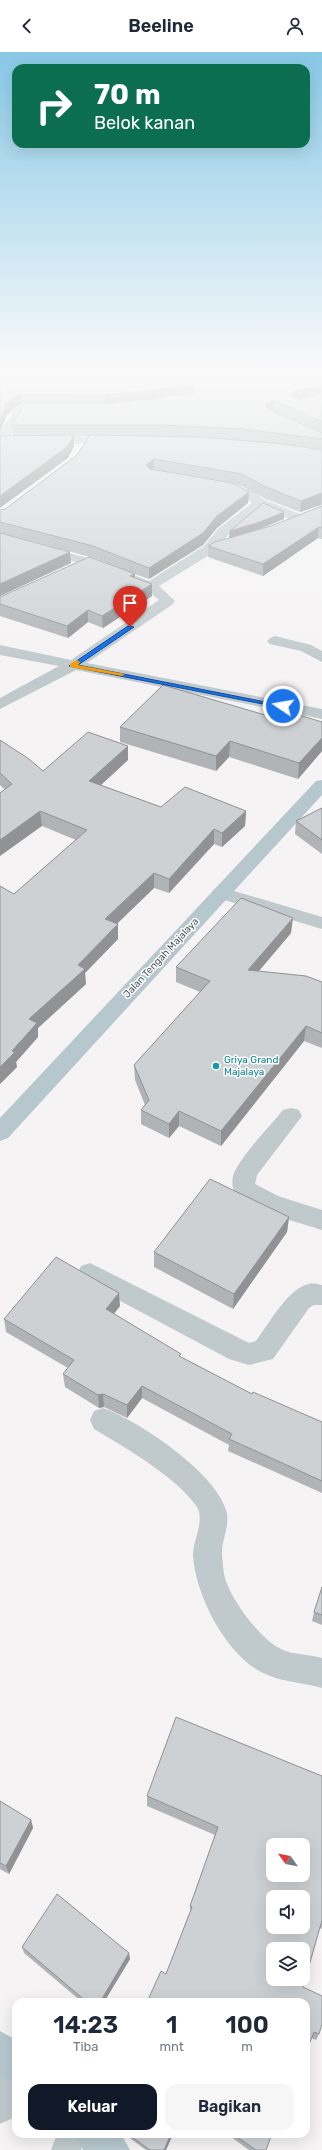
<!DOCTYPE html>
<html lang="id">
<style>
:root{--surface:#fff;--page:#f6f6f7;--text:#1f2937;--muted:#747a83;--accent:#111827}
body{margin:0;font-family:Rubik,sans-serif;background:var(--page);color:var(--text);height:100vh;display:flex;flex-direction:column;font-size:15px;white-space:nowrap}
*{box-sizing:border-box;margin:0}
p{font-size:13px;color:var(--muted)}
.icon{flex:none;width:22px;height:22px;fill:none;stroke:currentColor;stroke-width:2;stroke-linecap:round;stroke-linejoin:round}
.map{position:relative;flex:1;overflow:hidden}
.details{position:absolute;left:12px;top:1946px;width:298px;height:140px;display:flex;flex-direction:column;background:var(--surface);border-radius:12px;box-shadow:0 4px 16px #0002}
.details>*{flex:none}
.hud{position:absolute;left:12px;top:12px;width:298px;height:84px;border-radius:12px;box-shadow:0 4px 16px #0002;background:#0b6e4f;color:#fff;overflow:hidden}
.needle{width:26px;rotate:303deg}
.fabs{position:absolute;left:266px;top:1786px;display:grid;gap:8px}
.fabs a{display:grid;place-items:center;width:44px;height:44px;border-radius:8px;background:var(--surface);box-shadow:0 4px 16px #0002;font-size:20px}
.pin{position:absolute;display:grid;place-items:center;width:34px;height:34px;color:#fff;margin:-41px -17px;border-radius:50% 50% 50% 0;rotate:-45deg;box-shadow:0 0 4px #0007}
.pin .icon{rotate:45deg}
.me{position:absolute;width:44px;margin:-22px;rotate:282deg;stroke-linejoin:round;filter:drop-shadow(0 0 3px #0008)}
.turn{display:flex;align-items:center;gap:14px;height:84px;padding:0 16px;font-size:18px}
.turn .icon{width:52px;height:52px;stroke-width:2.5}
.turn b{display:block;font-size:28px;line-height:34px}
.eta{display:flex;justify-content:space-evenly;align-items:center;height:68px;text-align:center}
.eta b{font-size:24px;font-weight:600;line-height:28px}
.button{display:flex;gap:8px;margin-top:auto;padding:8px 16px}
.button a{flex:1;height:46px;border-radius:12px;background:var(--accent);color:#fff;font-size:16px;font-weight:600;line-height:46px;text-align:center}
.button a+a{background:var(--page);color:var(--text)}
header{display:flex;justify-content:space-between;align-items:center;height:52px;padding:0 16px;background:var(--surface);font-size:18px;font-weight:600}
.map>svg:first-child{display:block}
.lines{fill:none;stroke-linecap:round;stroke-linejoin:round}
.service{fill:#c0cacd;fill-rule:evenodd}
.minor{fill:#c0cacd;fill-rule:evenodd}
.tertiary{fill:#c0cacd;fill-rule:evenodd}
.primary{fill:#b6c8ce;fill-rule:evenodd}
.wall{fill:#b0b4b6}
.shaded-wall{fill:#909294}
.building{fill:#cdd1d4;stroke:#909294;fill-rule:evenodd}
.route{fill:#1a73e8;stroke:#114b97}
.slow{fill:#f59e0b}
.culture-dot{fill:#0f9aa8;stroke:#fff;stroke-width:1.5}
.labels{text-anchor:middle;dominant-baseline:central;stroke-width:3;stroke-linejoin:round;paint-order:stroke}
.street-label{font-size:10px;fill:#4c5a5e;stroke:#fff}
.culture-label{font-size:10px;fill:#0d838f;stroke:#fff;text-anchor:start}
</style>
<header><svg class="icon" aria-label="back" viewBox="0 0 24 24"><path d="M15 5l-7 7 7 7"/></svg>Beeline<svg class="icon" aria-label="person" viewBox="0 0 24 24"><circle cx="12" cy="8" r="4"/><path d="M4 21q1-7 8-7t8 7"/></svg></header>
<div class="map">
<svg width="322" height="2098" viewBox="0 0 322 2098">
<rect width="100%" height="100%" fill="#f5f3f3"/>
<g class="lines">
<path class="service" d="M 57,2082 L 85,2082 L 81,2098 L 51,2098 Z"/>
<path class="minor" d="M 19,355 L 50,355 L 56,358 L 50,361 L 23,361 L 6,392 L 0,392 L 0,382 L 15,356 Z
M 221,431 L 252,439 L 265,448 L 305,464 L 307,467 L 300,471 L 262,456 L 228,483 L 222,490 L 237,486 L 244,490 L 242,493 L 214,500 L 159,534 L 175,549 L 173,552 L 87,611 L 322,657 L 322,667 L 76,618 L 0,657 L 0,646 L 59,614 L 0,603 L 0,593 L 71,608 L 159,548 C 130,520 41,500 0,491 L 0,483 L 95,508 L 149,529 L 204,494 L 218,477 L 252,451 L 242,445 L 216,438 L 215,435 L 216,432 Z
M 275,584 L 311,593 L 322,599 L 322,610 L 301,599 L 270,592 L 267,589 L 270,586 Z
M 221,835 L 322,865 L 322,877 L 214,845 L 212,841 L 214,837 Z
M 291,1056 L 299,1058 L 302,1064 L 257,1123 L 255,1132 L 278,1144 L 322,1158 L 322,1178 C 304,1172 248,1157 237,1144 C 232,1137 231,1129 234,1121 C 241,1104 271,1073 283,1058 Z
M 90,1211 L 249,1291 L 256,1289 C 268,1273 288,1236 309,1232 C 313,1231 318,1232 322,1233 L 322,1253 L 314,1253 L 309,1256 L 273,1307 L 249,1313 L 229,1307 L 81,1228 L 78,1221 L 81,1214 Z
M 103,1356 C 139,1369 215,1420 226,1458 C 231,1473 221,1488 222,1503 C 223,1511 223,1521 226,1529 C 233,1550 261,1588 281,1597 C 293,1603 309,1602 322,1606 L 322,1636 C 301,1630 280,1630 261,1620 C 225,1601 195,1542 193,1503 C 193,1488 205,1469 197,1455 C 177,1425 124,1395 94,1377 L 90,1368 L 94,1359 Z
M 16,2011 L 16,2062 L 13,2066 L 0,2072 L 0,2021 L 3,2016 Z"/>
<path class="tertiary" d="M 116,384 L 120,385 L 122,388 L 120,391 L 0,393 L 0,385 Z"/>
<path class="primary" d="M 322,728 L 322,743 L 8,1086 L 0,1089 L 0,1066 L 316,729 Z
M 0,1979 L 16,1988 L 16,2032 L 0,2024 Z
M 74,2082 L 121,2082 L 130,2098 L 83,2098 Z"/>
</g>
<path class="wall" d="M 0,323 L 322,323 L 322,453 L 321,453 L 300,460 L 266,447 L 241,434 L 234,432 L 248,451 L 217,476 L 203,493 L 149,527 L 129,520 L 135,522 L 135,526 L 152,544 L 103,576 L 88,570 L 68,586 L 0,564 L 0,545 L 120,516 L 94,506 L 31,489 L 71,511 L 0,544 L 0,458 L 5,457 L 77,403 L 89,384 L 74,384 L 74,394 L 68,406 L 13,384 L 12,373 L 24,353 L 21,353 L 16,355 L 7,363 Z
M 322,454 L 322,487 L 318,486 L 263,524 L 208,505 L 208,494 L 271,474 Z
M 265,663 L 322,670 L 322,699 L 298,727 L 229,705 L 216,719 L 120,690 L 120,675 Z
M 0,688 L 43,719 L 128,708 L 101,733 L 161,755 L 246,759 L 245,774 L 222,795 L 214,792 L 169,841 L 154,836 L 117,872 L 118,887 L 85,921 L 86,932 L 38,976 L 38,985 L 16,1010 L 17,1015 L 0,1032 L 0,834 L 14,842 L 76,788 L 42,774 L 0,733 Z
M 322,756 L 322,802 L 295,782 L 296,769 Z
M 291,881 L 259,919 L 322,930 L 322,996 L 304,989 L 221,1094 L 179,1074 L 169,1086 L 141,1072 L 141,1058 L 145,1053 L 135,1028 L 134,1013 L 200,940 L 176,930 L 176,915 Z
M 289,1165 L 287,1180 L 233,1257 L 154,1215 L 154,1200 Z
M 120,1254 L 114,1262 L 181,1305 L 252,1342 L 322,1370 L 322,1441 L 228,1399 L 229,1393 L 142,1346 L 127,1366 L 104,1355 L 99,1356 L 65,1335 L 63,1322 L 68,1316 L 6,1280 L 4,1267 Z
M 322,1535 L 322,1573 L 312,1569 L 314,1560 Z
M 322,1724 L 322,1877 L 320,1876 L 303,1935 L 319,1982 L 316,1988 L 166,1922 L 190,1860 L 190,1854 L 215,1783 L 147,1754 L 147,1744 Z
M 0,1749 L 31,1768 L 33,1776 L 9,1822 L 0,1817 Z
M 22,1895 L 130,1907 L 104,1950 L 82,1950 L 24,1901 Z
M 124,2082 L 173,2082 L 166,2098 L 146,2098 Z
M 227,2082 L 272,2082 L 266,2098 L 249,2098 Z"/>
<path class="shaded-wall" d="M 193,333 L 193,344 L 105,354 L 105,343 Z
M 322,334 L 322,344 L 294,350 L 291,343 L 294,339 Z
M 21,342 L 21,353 L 16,355 L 7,363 L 0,381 L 0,368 L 6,352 L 15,344 Z
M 273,348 L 273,359 L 264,364 L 265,353 Z
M 74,383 L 74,394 L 68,406 L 0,456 L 0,444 Z
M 154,407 L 154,419 L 147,424 L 146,413 Z
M 249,440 L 248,451 L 217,476 L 203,493 L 149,527 L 149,516 L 217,464 Z
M 322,441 L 321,453 L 300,460 L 301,449 Z
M 284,460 L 284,467 L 260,477 L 229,486 L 230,479 Z
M 319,475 L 318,486 L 263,524 L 263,512 Z
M 70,500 L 71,511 L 0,544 L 0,532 Z
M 135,522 L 135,534 L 130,524 Z
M 152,532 L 152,544 L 103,576 L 102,564 Z
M 88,558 L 88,570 L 68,586 L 67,574 Z
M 322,686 L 322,699 L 298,727 L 299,711 Z
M 230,689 L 229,705 L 216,719 L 216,704 Z
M 128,694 L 128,708 L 90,743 L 89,729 Z
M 40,759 L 42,774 L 0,804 L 0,788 Z
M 246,759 L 245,774 L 222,795 L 222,781 Z
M 214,777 L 214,792 L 169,841 L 169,827 Z
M 154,821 L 154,836 L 106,882 L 105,867 Z
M 293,866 L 291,881 L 247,933 L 248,918 Z
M 118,872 L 118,887 L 85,921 L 86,932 L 38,976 L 38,985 L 16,1010 L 17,1015 L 0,1032 L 0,1015 L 12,999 L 29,967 L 78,913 Z
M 306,974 L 304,989 L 221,1094 L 221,1079 Z
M 179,1059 L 179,1074 L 169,1086 L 169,1072 Z
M 289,1165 L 287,1180 L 233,1257 L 234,1242 Z
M 119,1241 L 120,1254 L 107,1270 L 106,1257 Z
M 142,1334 L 142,1346 L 127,1366 L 127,1353 Z
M 103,1342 L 104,1355 L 99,1356 L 98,1343 Z
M 31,1768 L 33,1776 L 9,1822 L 6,1814 Z
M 129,1901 L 130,1907 L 104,1950 L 100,1950 Z
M 171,2082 L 173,2082 L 166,2098 L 164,2098 Z"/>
<path class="building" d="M 0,323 L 322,323 L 322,334 L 294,339 L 291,343 L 299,347 L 322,342 L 322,370 L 273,348 L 265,353 L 268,357 L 322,381 L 322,387 L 243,377 L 161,373 L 12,373 L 24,352 L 105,352 L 198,341 L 201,337 L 193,333 L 105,343 L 21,342 L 15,344 L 6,352 L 0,368 Z
M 74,383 L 67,395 L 0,444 L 0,384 Z
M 90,383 L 202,385 L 283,392 L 322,398 L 322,441 L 301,449 L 266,435 L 242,422 L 154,407 L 146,413 L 150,417 L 232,431 L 249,440 L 217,464 L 203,481 L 149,516 L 93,494 L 0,470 L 0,458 L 5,457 L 77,403 Z
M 263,451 L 284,460 L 260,470 L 230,479 Z
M 322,454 L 322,476 L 319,475 L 263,512 L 208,494 L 215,490 L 271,474 Z
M 0,481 L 70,500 L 0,532 Z
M 89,505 L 125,518 L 135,522 L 130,524 L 152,532 L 102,564 L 88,558 L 67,574 L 0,552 L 0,545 Z
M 163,633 L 265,663 L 273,655 L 322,670 L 322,686 L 299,711 L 230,689 L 216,704 L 120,675 Z
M 88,680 L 128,694 L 89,729 L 161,755 L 185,735 L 246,759 L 222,781 L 214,777 L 169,827 L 154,821 L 105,867 L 118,872 L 78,913 L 85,917 L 29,967 L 37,971 L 12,999 L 15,1000 L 0,1015 L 0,834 L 14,842 L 87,778 L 40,759 L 0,788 L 0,741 L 12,732 L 0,721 L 0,688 L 29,707 L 43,719 Z
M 322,756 L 322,788 L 296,769 Z
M 241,846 L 293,866 L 248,918 L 306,924 L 322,930 L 322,981 L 306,974 L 221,1079 L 179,1059 L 169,1072 L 141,1058 L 149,1048 L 134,1013 L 210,929 L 176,915 Z
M 210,1127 L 289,1165 L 234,1242 L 154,1200 Z
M 56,1205 L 119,1241 L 106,1257 L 181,1302 L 179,1304 L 252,1342 L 253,1340 L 322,1370 L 322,1429 L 229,1387 L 232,1382 L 142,1334 L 127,1353 L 103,1342 L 98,1343 L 63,1322 L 74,1308 L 4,1267 Z
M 322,1535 L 322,1563 L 314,1560 Z
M 176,1665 L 322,1724 L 322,1868 L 303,1935 L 322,1944 L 322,1972 L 319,1982 L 314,1980 L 306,2000 L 306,1950 L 147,1950 L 161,1919 L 166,1922 L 192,1855 L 190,1854 L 218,1775 L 147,1744 ZM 273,1793 L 303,1793 L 303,1823 L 273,1823 ZM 273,1845 L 303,1845 L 303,1875 L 273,1875 ZM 273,1897 L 303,1897 L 303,1927 L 273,1927 Z
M 0,1749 L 31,1768 L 6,1814 L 0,1811 Z
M 57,1842 L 129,1901 L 100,1950 L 87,1950 L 22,1895 Z
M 128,2082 L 171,2082 L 164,2098 L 150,2098 Z
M 233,2082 L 272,2082 L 266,2098 L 256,2098 Z"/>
<linearGradient id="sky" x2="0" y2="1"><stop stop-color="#88c8e6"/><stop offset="0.52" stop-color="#fafafa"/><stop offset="1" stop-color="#fafafa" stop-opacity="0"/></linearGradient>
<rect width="322" height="617" fill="url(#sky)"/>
<path class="route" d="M 128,574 L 134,575 L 78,613 L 286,654 L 283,656 L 69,614 Z"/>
<path class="slow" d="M 77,608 L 80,610 L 78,613 L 125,622 L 122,624 L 70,615 L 70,612 Z"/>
<circle class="culture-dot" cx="216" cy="1014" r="4"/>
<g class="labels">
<g class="street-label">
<text transform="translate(161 906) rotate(-47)">Jalan Tengah Majalaya</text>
</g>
<g class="culture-label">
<text x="224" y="1008">Griya Grand<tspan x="224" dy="12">Majalaya</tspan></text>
</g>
</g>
</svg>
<div class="fabs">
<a><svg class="needle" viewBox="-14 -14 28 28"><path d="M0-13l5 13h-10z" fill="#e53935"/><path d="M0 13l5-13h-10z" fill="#747a83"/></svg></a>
<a><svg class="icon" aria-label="sound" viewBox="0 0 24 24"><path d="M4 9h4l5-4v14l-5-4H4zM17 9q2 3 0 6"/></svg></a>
<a><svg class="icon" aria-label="layers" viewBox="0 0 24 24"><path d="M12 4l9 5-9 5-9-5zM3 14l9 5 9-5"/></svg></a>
</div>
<div class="pin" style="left:130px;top:575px;background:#d93025"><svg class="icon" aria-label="arrive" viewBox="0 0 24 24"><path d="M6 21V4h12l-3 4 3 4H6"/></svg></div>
<svg class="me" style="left:283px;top:654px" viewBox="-20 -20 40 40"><circle r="17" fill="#1a73e8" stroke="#fff" stroke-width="3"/><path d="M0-11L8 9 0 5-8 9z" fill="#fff"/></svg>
<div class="hud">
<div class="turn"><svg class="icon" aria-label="right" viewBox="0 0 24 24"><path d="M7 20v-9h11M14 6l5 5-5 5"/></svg><div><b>70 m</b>Belok kanan</div></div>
</div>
<section class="details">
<div class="eta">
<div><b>14:23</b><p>Tiba</p></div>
<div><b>1</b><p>mnt</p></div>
<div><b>100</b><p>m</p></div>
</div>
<div class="button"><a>Keluar</a><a>Bagikan</a></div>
</section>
</div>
